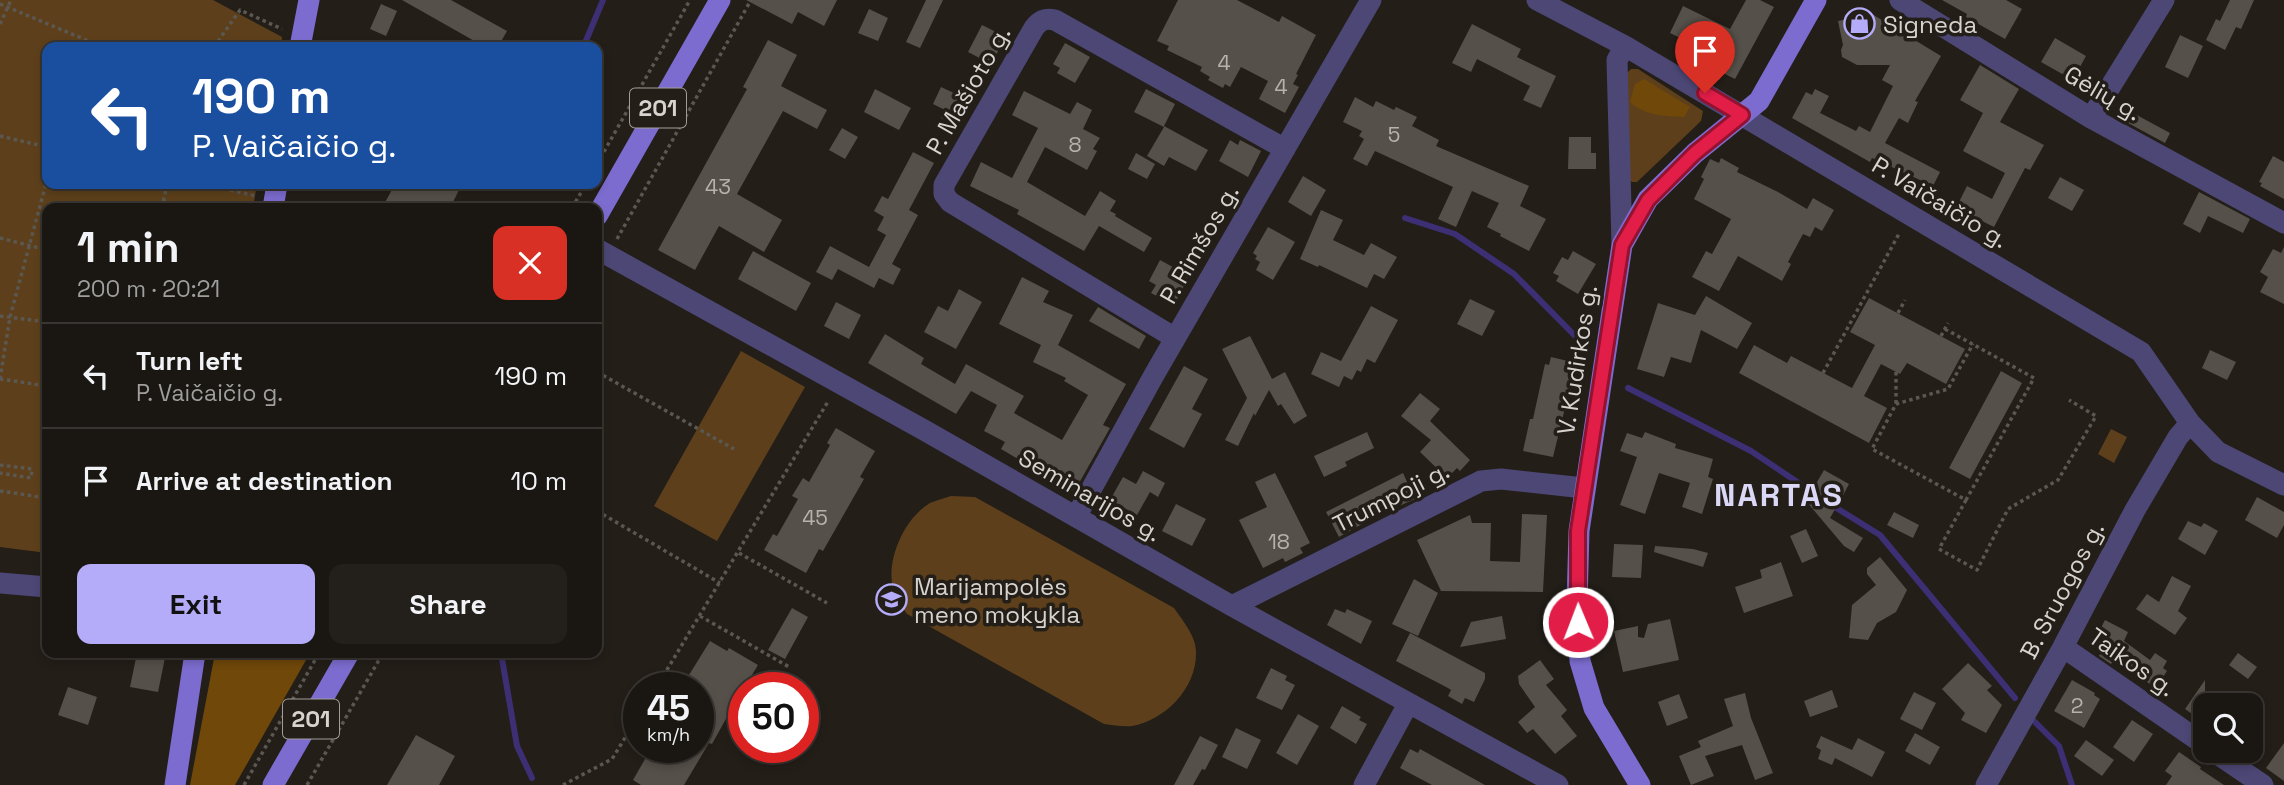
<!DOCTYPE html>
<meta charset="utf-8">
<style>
:root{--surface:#1a1612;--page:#231f1b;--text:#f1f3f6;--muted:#9f9f9f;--line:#383532;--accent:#b4acf9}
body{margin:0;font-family:"Space Grotesk",sans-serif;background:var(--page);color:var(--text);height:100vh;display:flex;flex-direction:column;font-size:26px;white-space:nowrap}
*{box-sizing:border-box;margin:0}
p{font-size:23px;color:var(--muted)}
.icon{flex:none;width:38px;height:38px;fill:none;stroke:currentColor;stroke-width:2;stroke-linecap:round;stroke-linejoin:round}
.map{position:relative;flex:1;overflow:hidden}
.drawer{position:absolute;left:42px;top:203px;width:560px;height:455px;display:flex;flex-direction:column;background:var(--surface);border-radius:14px;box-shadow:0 4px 10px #0003,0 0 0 2px var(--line)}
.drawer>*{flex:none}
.guide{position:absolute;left:42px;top:42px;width:560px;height:147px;border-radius:14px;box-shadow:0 4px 10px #0003,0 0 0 2px var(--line);background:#1a4fa0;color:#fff;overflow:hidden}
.fabs{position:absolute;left:2193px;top:693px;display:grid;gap:14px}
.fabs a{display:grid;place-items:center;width:70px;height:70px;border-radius:14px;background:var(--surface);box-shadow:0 4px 10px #0003,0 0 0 2px var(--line);font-size:35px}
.speed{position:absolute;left:623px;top:672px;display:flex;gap:14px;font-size:35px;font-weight:700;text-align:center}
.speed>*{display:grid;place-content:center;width:91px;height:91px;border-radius:50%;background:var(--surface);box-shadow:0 4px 10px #0003,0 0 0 2px var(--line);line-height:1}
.speed small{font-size:18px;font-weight:400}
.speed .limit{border:10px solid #d22;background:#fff;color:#111}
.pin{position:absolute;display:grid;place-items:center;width:60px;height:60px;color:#fff;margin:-72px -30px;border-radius:50% 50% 50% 0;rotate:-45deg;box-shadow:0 0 7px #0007}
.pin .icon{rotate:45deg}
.me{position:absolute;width:77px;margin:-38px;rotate:359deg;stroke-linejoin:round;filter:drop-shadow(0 0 5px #0008)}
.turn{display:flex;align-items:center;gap:24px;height:147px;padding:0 35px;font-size:32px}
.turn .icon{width:91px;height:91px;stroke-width:2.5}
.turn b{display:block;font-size:49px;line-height:60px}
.round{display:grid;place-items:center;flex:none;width:74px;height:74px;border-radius:14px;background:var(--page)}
.headline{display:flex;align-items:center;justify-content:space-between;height:119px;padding:0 35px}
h1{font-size:42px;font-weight:800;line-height:52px}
.button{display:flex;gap:14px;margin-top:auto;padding:14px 35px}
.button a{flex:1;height:80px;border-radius:14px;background:var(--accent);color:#111;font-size:28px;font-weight:800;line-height:80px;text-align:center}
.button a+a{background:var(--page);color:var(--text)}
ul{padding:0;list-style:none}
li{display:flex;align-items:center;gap:21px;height:105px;padding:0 35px;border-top:2px solid var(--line)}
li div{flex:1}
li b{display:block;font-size:26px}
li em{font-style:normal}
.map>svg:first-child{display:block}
.green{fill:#5d401b}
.forest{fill:#70480a}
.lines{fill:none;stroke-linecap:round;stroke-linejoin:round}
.stream{stroke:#3d2f73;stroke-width:6}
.building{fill:#555049}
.path{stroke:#5b5751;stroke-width:3.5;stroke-dasharray:3.5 3.5;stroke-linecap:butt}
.minor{stroke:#4d4776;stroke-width:21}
.major{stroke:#7c6ccf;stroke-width:21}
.route-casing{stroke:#92132f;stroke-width:18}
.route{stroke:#e11d48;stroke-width:12}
.labels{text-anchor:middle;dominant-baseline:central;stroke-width:7;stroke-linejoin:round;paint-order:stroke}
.number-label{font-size:21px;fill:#b6b3ae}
.shield{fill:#231e18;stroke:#a19d99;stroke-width:2}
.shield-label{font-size:23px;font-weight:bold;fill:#d7d4d0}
.poi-label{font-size:24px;fill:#d7d4d0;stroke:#231e18;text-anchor:start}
.street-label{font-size:24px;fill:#d7d4d0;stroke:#231e18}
.district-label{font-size:32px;font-weight:bold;letter-spacing:2px;fill:#dad8f6;stroke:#231e18}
</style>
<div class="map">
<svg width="2284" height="785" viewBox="0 0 2284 785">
<rect width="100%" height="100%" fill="#231e18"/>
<path class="green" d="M 0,0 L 213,0 L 282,37 L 281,47 L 47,47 L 47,184 L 257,184 L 253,208 L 47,208 L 47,553 L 0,547 Z
M 1631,69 L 1638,69 L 1703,111 L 1701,121 L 1637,182 L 1632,182 L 1627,178 L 1627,73 Z
M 741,351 L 805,387 L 717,541 L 654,506 Z
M 2111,429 L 2127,437 L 2114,463 L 2098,454 Z
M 951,496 L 975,497 L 1174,608 C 1183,621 1196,636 1196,652 C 1197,688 1165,720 1132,726 C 1123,727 1113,725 1104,724 L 907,614 C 903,608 897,602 895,595 C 883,565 903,519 930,503 C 937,500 945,498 951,496 Z"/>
<path class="forest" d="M 1644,79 L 1690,107 L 1684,117 C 1665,116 1645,116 1630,102 L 1635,84 Z
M 215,653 L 310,653 L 235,785 L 190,785 Z"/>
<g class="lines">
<path class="stream" d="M 585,43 L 603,0
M 1405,218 L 1455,234 L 1514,274 L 1587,348
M 1628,388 L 1751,451 L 1818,496
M 1830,504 L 1880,535 L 2015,698
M 501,653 L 517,746 L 532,778
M 2033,720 L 2059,746 L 2072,785"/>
</g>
<path class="building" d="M 402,0 L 451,0 L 507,31 L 498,47 L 485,47 Z
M 746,0 L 837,0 L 824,26 L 798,12 L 792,24 Z
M 926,0 L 943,0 L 920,48 L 906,42 Z
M 1178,0 L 1237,0 L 1279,22 L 1282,16 L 1316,35 L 1296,74 L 1298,75 L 1293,84 L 1299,87 L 1285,113 L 1259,99 L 1268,81 L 1241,67 L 1230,87 L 1225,84 L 1223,88 L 1208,80 L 1210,77 L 1200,71 L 1202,67 L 1167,50 L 1169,46 L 1157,41 Z
M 1746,0 L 1760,0 L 1774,7 L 1735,79 L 1723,73 L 1719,80 L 1704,72 L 1713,54 L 1670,33 L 1683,6 L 1730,29 Z
M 1942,0 L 2006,0 L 2022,9 L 2005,39 L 1966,17 L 1967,14 Z
M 2230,0 L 2254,0 L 2241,29 L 2236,27 L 2225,50 L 2206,40 L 2216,19 L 2220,21 Z
M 381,4 L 397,11 L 386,36 L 370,29 Z
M 869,9 L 888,18 L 878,41 L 858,33 Z
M 1872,14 L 1941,56 L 1915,101 L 1918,102 L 1908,123 L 1899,118 L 1885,143 L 1940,172 L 1933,186 L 1872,158 L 1870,162 L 1792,118 L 1806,92 L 1812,95 L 1815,89 L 1829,96 L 1820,113 L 1856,131 L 1859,126 L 1870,132 L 1893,86 L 1882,80 L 1890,65 L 1857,65 L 1842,57 L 1841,50 L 1843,45 L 1838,21 Z
M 1472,24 L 1521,49 L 1517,57 L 1556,76 L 1541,108 L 1523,100 L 1530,86 L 1477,59 L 1471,72 L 1452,63 Z
M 982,25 L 1002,35 L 999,41 L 1003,42 L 991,64 L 968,52 Z
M 2180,35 L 2203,46 L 2188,78 L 2165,67 Z
M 2055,38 L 2086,56 L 2073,80 L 2041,62 Z
M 768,40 L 797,55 L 781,86 L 827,110 L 817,129 L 783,111 L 737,194 L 782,220 L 764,252 L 719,226 L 695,270 L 658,250 L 747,89 L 743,87 Z
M 1065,43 L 1090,57 L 1075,83 L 1057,73 L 1060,68 L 1053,64 Z
M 1980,65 L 2019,89 L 2000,122 L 2044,145 L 2030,170 L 2025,168 L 1994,227 L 1982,221 L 1980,224 L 1968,218 L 1969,215 L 1956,208 L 1967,186 L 1992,199 L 2005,173 L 1963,151 L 1983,113 L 1960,100 Z
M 941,87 L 969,100 L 957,126 L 941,118 L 945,110 L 933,104 Z
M 875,89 L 911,108 L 899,130 L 864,112 Z
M 1146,89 L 1175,104 L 1164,126 L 1208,150 L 1196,171 L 1169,157 L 1164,166 L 1147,156 L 1164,127 L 1134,112 Z
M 1024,91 L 1070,114 L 1077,102 L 1092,110 L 1083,129 L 1100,138 L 1093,149 L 1097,151 L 1087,170 L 1045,147 L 1027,182 L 1085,216 L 1100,191 L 1116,201 L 1110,211 L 1116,214 L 1115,216 L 1152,238 L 1144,252 L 1099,226 L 1084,251 L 1017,214 L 1019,210 L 970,186 L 981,162 L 1012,178 L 1038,128 L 1012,115 Z
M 1355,97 L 1373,107 L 1376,101 L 1394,110 L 1396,107 L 1417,117 L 1412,126 L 1439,140 L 1436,146 L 1529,186 L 1520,206 L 1546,219 L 1529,251 L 1500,236 L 1501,234 L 1487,227 L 1499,203 L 1472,191 L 1456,227 L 1438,219 L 1453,187 L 1375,151 L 1367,166 L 1353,159 L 1364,139 L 1359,136 L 1362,131 L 1343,122 Z
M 2133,113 L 2170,133 L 2165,143 L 2128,123 Z
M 842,128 L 858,137 L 845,159 L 829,150 Z
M 1569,137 L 1591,137 L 1591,153 L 1596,153 L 1596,169 L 1568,169 Z
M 1230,140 L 1238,145 L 1240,140 L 1261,151 L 1248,177 L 1219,161 Z
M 913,152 L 934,163 L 909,210 L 918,215 L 892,264 L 901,269 L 893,285 L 879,278 L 874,288 L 838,269 L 832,280 L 816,272 L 830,246 L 869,267 L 886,235 L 877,230 L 884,217 L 874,211 L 882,196 L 888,199 Z
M 1136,153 L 1155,164 L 1147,179 L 1128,169 Z
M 2273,156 L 2284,162 L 2284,199 L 2260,186 L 2262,183 L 2259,182 Z
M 1721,158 L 1739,168 L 1737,172 L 1778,192 L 1807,209 L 1813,198 L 1834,210 L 1822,231 L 1815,227 L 1810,237 L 1803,234 L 1788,262 L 1791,264 L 1782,281 L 1738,256 L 1719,291 L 1692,277 L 1706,251 L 1712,254 L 1731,219 L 1694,199 L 1704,179 L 1701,177 L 1710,159 L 1719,163 Z
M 1303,176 L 1326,190 L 1311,216 L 1288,202 Z
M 2060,177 L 2084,190 L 2072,211 L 2048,198 Z
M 395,184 L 462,184 L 450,208 L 382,208 Z
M 2199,192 L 2250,219 L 2243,233 L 2208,216 L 2200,233 L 2183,224 Z
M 1321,210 L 1343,220 L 1333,240 L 1364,255 L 1371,243 L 1397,257 L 1384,279 L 1374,274 L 1367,288 L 1319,265 L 1318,267 L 1300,259 Z
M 1268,227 L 1295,242 L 1273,280 L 1256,270 L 1260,262 L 1255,259 L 1257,256 L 1253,253 Z
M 2284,247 L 2284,304 L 2260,292 L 2268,277 L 2260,272 L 2273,249 L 2281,253 Z
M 753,251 L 811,283 L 796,311 L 738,279 Z
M 1573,251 L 1596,264 L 1578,294 L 1556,281 L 1559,276 L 1553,273 L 1562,257 L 1568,260 Z
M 1160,260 L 1189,276 L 1174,305 L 1151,293 L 1156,285 L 1149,281 Z
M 1022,277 L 1049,291 L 1043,302 L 1073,315 L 1058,345 L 1126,384 L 1103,425 L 1110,428 L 1074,492 L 1001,449 L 1005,442 L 984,431 L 997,405 L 971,391 L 956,414 L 868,363 L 885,334 L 924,358 L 921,364 L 955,384 L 966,364 L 1024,396 L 1014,413 L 1062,440 L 1088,395 L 1064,381 L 1066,378 L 1033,362 L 1041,345 L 999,324 Z
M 959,289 L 982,302 L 956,349 L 924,332 L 938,306 L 948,311 Z
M 1706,296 L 1752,323 L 1737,349 L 1701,330 L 1691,363 L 1671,357 L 1664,377 L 1637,369 L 1658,303 L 1695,315 Z
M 1869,298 L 1965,349 L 1946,384 L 1907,363 L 1900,374 L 1881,364 L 1864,396 L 1887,408 L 1869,443 L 1739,373 L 1754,345 L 1787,363 L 1791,356 L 1852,388 L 1875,345 L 1850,332 Z
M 1470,299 L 1495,311 L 1482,336 L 1457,324 Z
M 836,302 L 861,315 L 849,339 L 824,326 Z
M 1371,306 L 1398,320 L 1375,363 L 1367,359 L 1361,372 L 1357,370 L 1352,380 L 1344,376 L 1339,387 L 1311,374 L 1321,352 L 1341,361 Z
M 1098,307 L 1146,336 L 1139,349 L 1089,321 Z
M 1250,336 L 1272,379 L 1285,372 L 1307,416 L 1294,424 L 1281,404 L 1278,406 L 1269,390 L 1255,416 L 1254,413 L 1238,446 L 1225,440 L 1247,398 L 1222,349 Z
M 2210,350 L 2236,362 L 2227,380 L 2202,368 Z
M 1551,357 L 1576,363 L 1553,457 L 1523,451 L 1530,419 L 1533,419 L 1545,364 L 1549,365 Z
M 1184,366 L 1208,379 L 1192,409 L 1202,414 L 1184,448 L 1149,429 Z
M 2001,371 L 2022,383 L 1970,479 L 1949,468 Z
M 1420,393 L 1440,409 L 1430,421 L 1470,460 L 1460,471 L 1457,468 L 1447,478 L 1420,452 L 1431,440 L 1401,416 Z
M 836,428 L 875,451 L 860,477 L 864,479 L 823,551 L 819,549 L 806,573 L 764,550 L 773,534 L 777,536 L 798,499 L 792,496 L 803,478 L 809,482 L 830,445 L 827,443 Z
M 1367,432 L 1374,448 L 1345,462 L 1347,466 L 1324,477 L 1314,456 Z
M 1645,432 L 1676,444 L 1675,448 L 1713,459 L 1708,477 L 1713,479 L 1702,514 L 1682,507 L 1690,483 L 1659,473 L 1645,514 L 1620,505 L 1637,457 L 1620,451 L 1627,433 L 1642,438 Z
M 1824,470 L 1849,484 L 1840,501 L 1827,495 L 1837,506 L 1830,518 L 1863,538 L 1854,552 L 1844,546 L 1806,501 Z
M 1143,471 L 1165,483 L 1158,497 L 1150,492 L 1137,515 L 1110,500 L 1123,477 L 1136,484 Z
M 1275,473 L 1310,543 L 1300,548 L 1303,553 L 1285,562 L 1283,558 L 1263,568 L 1239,520 L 1267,507 L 1255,482 Z
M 1403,473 L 1415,499 L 1399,506 L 1398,504 L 1339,537 L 1326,512 Z
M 2257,497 L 2284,512 L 2284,525 L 2277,538 L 2245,520 Z
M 1176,504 L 1206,519 L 1192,546 L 1162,531 Z
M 1894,512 L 1919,525 L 1913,538 L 1887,525 Z
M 1522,514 L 1547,515 L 1543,592 L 1441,591 L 1417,540 L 1470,515 L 1472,523 L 1491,523 L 1490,561 L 1520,562 Z
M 2188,521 L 2201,527 L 2204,523 L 2218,531 L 2205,555 L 2178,539 Z
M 1806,529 L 1818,556 L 1802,563 L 1790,536 Z
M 1614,544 L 1643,545 L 1641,578 L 1612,577 Z
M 1655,546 L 1693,549 L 1708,553 L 1703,567 L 1654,552 Z
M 1880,557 L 1907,590 L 1896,612 L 1877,623 L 1868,640 L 1849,638 L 1852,605 L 1876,585 L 1867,574 L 1867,568 Z
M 1781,562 L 1793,596 L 1744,613 L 1735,587 L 1762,578 L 1760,570 Z
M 2172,576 L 2191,586 L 2178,611 L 2187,618 L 2175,635 L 2136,609 L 2147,594 L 2159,602 Z
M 1414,579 L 1438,593 L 1418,636 L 1392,624 Z
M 792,608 L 808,617 L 785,659 L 768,650 Z
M 1335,609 L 1345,613 L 1347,609 L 1372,621 L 1361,644 L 1327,625 Z
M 1502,616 L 1506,639 L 1460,647 L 1471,622 Z
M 1670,619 L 1679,660 L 1623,672 L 1614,631 L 1638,626 L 1638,637 L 1644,638 L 1648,624 Z
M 2105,620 L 2128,632 L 2124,641 L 2150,660 L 2155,653 L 2167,661 L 2163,668 L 2167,671 L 2156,688 L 2114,660 L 2111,664 L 2099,656 L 2101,650 L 2092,645 Z
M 1410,633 L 1485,673 L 1485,679 L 1474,702 L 1465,698 L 1462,704 L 1448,696 L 1451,690 L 1448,688 L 1396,661 Z
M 710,641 L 727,651 L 729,648 L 758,665 L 744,688 L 744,700 L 732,720 L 727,717 L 712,744 L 709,743 L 684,785 L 641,785 L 633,780 L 652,747 L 698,747 L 698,688 L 681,688 Z
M 137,653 L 166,653 L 158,692 L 130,687 Z
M 2238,653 L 2257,667 L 2248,679 L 2229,665 Z
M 1540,660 L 1554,679 L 1546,685 L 1567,710 L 1561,716 L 1577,736 L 1555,754 L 1533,729 L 1527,733 L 1518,722 L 1535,707 L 1519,684 L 1518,676 Z
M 1968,663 L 1992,686 L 1987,690 L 2002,705 L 1986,733 L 1961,720 L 1965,713 L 1942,689 Z
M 1271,668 L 1287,676 L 1285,680 L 1295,685 L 1282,710 L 1256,698 Z
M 2072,680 L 2095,693 L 2094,695 L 2100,699 L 2084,728 L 2054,711 Z
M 2205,680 L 2205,723 L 2185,709 Z
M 68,687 L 97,697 L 88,725 L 58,715 Z
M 1832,690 L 1838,707 L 1810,717 L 1804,701 Z
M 1914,692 L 1936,703 L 1922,730 L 1900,719 Z
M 1745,693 L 1751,718 L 1773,773 L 1755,780 L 1742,745 L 1705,756 L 1714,776 L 1691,785 L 1679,756 L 1701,747 L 1698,741 L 1733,726 L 1724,699 Z
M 1679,694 L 1688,718 L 1667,726 L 1658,702 Z
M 1342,706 L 1361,717 L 1359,720 L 1367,724 L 1356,744 L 1330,728 Z
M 1298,714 L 1319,726 L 1297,765 L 1276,753 Z
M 2132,720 L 2153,734 L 2134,762 L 2113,747 Z
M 1236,728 L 1261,740 L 1247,769 L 1222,757 Z
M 1915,733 L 1940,747 L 1930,765 L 1905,751 Z
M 416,735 L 455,756 L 439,785 L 387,785 Z
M 1200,736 L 1218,745 L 1205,770 L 1202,769 L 1193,785 L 1174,785 Z
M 1821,736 L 1852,750 L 1858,738 L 1885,752 L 1872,777 L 1835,758 L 1832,765 L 1818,759 L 1821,750 L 1816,747 Z
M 2086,740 L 2114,760 L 2102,776 L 2074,756 Z
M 2284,743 L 2284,781 L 2266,768 Z
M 1410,749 L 1418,753 L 1420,749 L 1485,785 L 1432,785 L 1400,768 Z
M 2179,752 L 2201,767 L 2200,769 L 2224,785 L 2166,785 L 2172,776 L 2165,771 Z"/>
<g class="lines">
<path class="path" d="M 0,4 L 103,47
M 0,24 L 11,0
M 214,47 L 240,10 L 282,29
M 0,136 L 47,147
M 597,164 L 690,0
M 203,184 L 256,196
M 162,208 L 167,184
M 572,208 L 586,184
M 0,238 L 47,250
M 617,239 L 751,0
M 1898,313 L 1905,300
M 0,316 L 47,322
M 1945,329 L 2034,378 L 1966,500 L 1872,449 L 1896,404 L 1948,389 L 1973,344
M 1941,336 L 1948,323
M 597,372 L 734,449
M 1896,372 L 1896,404
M 1823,373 L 1900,232
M 0,379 L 10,317 L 47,180
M 0,379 L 47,386
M 0,465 L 32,469 L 31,478 L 0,473
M 0,491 L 47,498
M 1966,500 L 1939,549 L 1977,570 L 2008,509 L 2058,480 L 2096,416 L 2069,400
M 597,511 L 720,583
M 739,553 L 827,603
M 700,616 L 791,668
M 665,672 L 684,683
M 656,688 L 829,400
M 739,707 L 744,710
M 244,785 L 319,653
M 307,785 L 383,653
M 563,785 L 612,759 L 639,715"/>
<path class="minor" d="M 1537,0 L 1625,46 L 2141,352 L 2190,423 L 2218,452 L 2284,485
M 1900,0 L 2091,118 L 2284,223
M 2091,118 L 2164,0
M 1622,245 L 1617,60 L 1625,46
M 597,249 L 924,430 L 1232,606 L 1558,785
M 1175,338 L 950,202 L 944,194 L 944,185 L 1034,28 C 1040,20 1045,18 1055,20 L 1285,149
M 1076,517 L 1154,375 L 1371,0
M 0,583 L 47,587
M 1232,606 L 1481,481 L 1501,479 L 1584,488
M 2063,647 L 2205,745
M 2213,751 L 2263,785
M 1364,785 L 1408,704
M 1986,785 L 2063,647 L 2135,510 L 2178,437 L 2190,423"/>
<path class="major" d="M 300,47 L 309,0
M 273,208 L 277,184
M 597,216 L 720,0
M 175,785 L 195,653
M 273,785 L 349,653
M 1640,785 L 1594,708 L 1580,661 L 1577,603 L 1579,531 L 1622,245 L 1648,199 L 1695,153 L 1759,101 L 1816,0"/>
</g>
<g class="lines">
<defs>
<path id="route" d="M 1578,622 L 1578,531 L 1622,245 L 1648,200 L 1695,153 L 1742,115 L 1705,93"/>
</defs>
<use href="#route" class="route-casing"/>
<use href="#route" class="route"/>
</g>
<defs>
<symbol id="shop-ring" viewBox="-11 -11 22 22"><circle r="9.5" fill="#231e18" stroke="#b4acf9" stroke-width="1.5"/><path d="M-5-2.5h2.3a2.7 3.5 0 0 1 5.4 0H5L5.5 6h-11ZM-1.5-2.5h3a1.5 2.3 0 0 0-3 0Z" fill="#b4acf9"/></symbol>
<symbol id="school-ring" viewBox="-11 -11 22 22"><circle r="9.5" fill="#231e18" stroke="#b4acf9" stroke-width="1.5"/><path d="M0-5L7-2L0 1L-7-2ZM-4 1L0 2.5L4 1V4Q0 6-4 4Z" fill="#b4acf9"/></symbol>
</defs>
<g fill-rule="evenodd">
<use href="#shop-ring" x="1842" y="6" width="35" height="35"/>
<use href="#school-ring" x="874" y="582" width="35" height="35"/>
</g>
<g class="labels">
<g class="number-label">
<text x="1224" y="62">4</text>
<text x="1281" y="86">4</text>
<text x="1394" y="134">5</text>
<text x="1075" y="144">8</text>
<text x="718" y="186">43</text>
<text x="815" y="517">45</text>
<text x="1279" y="541">18</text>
<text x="2077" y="705">2</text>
</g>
<g class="shield">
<rect x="630" y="88.5" width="56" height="39" rx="5"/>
<rect x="283" y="699.5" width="56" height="39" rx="5"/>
</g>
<g class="shield-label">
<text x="658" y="108">201</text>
<text x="311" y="719">201</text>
</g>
<g class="poi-label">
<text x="1883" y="24">Signeda</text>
<text x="914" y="586">Marijampolės<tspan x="914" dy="28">meno mokykla</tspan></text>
</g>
<g class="street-label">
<text transform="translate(968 90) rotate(-60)">P. Mašioto g.</text>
<text transform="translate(2103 93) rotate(30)">Gėlių g.</text>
<text transform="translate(1940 202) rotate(31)">P. Vaičaičio g.</text>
<text transform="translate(1199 244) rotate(-60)">P. Rimšos g.</text>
<text transform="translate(1577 360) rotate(-81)">V. Kudirkos g.</text>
<text transform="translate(1090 495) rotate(30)">Seminarijos g.</text>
<text transform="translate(1391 497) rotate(-27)">Trumpoji g.</text>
<text transform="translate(2062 590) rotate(-62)">B. Sruogos g.</text>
<text transform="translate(2132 662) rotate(35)">Taikos g.</text>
</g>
<g class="district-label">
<text x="1779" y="495">NARTAS</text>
</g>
</g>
</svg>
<div class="fabs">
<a><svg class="icon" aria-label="search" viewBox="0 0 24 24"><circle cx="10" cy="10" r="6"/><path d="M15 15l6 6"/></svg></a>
</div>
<div class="speed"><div>45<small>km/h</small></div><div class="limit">50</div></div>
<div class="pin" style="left:1705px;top:93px;background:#d93025"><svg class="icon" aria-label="arrive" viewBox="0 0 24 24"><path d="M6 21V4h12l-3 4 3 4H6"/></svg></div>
<svg class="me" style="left:1578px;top:622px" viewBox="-20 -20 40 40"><circle r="17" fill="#e11d48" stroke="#fff" stroke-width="3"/><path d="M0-11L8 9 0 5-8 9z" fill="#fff"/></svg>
<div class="guide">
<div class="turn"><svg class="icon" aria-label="left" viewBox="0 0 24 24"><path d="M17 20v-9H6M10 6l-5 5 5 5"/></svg><div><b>190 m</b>P. Vaičaičio g.</div></div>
</div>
<section class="drawer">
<div class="headline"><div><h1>1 min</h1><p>200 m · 20:21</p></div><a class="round" style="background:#d93025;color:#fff"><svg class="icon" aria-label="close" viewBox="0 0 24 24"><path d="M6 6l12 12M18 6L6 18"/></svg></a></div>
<ul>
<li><svg class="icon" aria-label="left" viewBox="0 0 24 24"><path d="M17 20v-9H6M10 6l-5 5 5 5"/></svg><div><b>Turn left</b><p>P. Vaičaičio g.</p></div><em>190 m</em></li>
<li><svg class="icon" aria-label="arrive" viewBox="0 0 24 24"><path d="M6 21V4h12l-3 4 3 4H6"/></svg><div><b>Arrive at destination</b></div><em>10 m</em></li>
</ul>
<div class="button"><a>Exit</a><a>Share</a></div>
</section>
</div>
